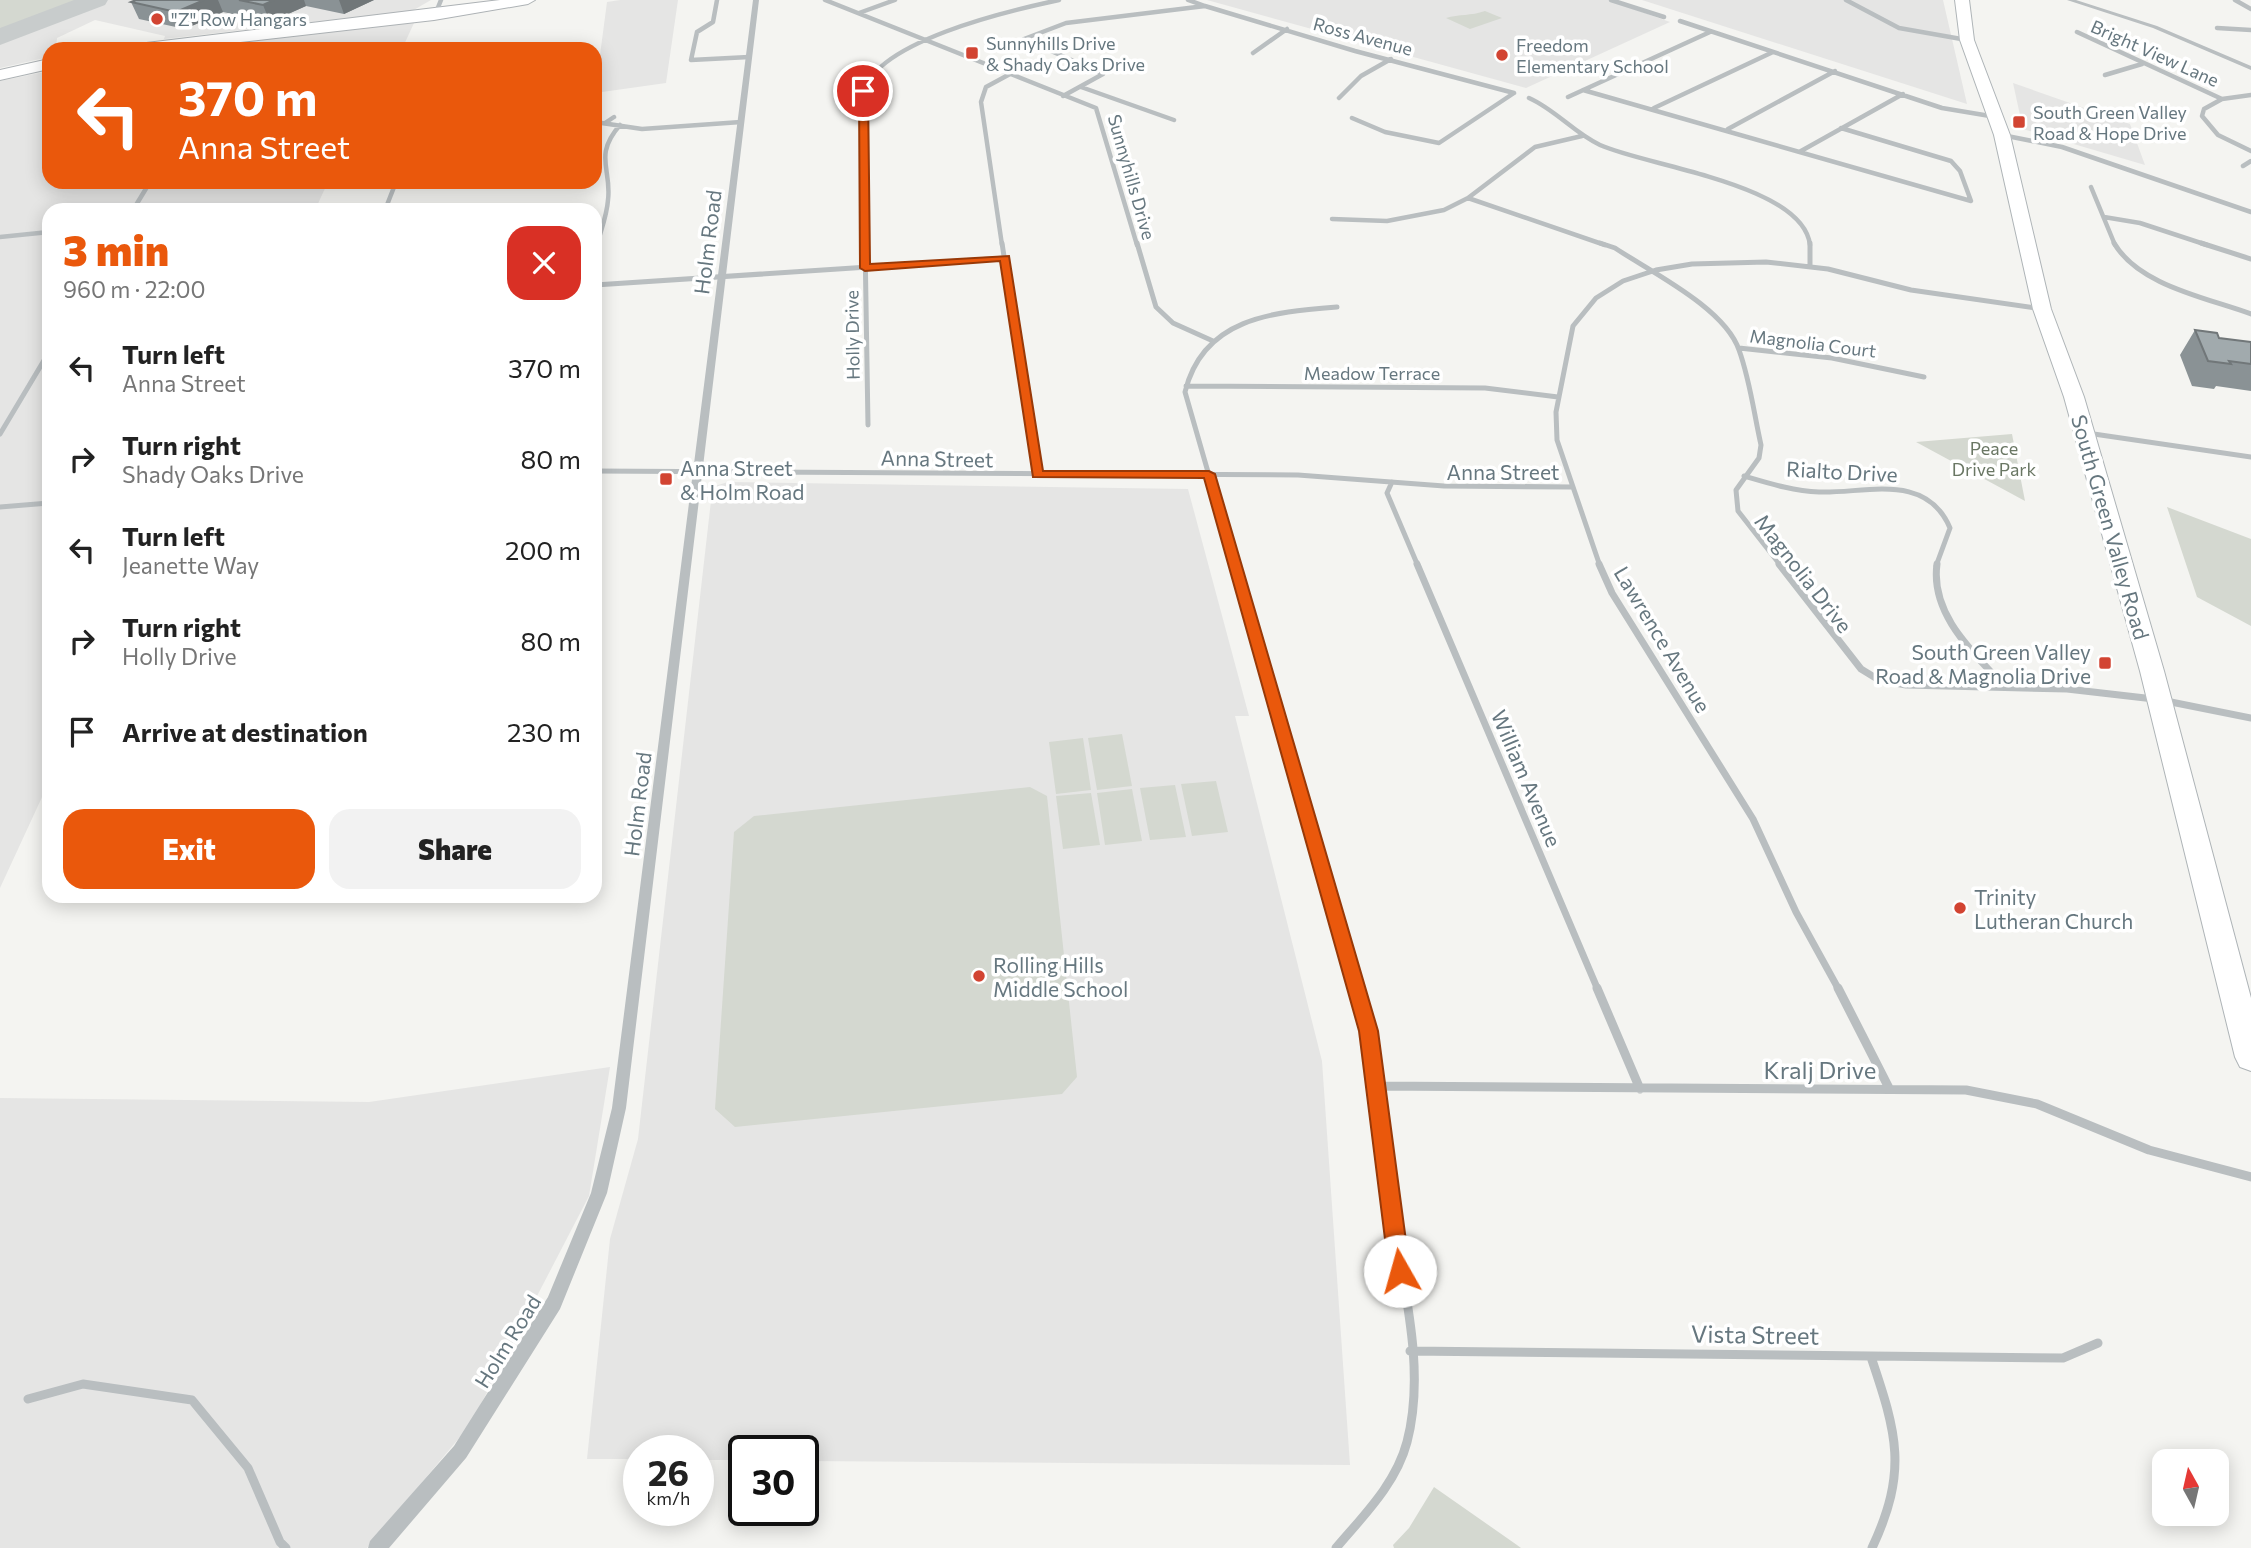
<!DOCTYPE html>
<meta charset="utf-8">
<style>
:root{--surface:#fff;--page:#f2f2f2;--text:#222;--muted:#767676;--accent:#ea580c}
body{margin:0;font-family:Commissioner,sans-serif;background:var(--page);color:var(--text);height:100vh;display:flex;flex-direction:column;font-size:26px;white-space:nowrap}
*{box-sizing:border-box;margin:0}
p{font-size:23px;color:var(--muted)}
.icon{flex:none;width:38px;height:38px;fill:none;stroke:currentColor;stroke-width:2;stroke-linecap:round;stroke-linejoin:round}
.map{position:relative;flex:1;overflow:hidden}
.panel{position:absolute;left:42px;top:203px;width:560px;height:700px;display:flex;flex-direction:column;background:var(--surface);border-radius:21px;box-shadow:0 4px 18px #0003}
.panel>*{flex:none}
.guide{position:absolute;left:42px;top:42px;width:560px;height:147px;border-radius:21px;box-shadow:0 4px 18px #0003;background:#ea580c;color:#fff;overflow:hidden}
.needle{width:46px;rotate:352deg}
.controls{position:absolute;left:2152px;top:1449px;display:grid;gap:14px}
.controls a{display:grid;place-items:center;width:77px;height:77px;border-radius:14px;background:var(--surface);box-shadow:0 4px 18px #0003;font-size:35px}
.speed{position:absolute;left:623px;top:1435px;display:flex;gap:14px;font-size:35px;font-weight:700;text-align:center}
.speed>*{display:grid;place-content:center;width:91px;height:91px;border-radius:50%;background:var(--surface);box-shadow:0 4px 18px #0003;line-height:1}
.speed small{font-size:18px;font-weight:400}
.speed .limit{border:4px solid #111;border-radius:10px;background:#fff;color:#111}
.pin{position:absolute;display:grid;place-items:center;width:60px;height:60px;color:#fff;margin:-30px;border:4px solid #fff;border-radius:50%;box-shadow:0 2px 7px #0007}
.me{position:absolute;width:77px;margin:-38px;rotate:353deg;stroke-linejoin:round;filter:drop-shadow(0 0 5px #0008)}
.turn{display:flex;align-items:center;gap:24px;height:147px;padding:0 21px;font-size:32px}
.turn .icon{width:91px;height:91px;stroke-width:2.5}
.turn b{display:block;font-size:49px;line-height:60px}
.round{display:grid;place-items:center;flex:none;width:74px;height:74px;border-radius:21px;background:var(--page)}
.summary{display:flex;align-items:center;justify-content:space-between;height:119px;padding:0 21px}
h1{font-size:42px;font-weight:800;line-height:52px;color:var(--accent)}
.cta{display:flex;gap:14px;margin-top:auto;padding:14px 21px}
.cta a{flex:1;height:80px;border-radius:21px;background:var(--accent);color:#fff;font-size:28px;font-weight:800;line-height:80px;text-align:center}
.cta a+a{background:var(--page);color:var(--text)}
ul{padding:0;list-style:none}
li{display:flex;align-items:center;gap:21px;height:91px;padding:0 21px}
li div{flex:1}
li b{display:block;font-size:26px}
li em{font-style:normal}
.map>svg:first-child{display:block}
.built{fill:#e5e5e4}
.green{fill:#d4d8d0}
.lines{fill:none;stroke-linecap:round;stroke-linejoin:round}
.taxiway{fill:#c8cccc;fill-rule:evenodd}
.secondary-casing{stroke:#aeb4b7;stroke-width:2}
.primary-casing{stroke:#adb2b5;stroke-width:2}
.minor-far3{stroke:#b9bec0;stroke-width:4.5}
.minor-far2{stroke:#b9bec0;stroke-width:5}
.minor-far1{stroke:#b9bec0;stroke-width:7}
.minor{stroke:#b9bec0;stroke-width:9}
.tertiary{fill:#b9bec0;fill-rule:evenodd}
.secondary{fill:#fff;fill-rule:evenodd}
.primary{fill:#fff;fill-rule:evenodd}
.wall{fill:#8a9295}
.shaded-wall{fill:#717779}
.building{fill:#a1aaad;stroke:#717779;stroke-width:2}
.route{fill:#ea580c;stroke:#983908;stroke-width:2}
.poi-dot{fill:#d24432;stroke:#fff;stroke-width:2.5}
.labels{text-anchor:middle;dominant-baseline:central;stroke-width:7;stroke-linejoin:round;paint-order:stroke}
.far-poi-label{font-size:18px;fill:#66777f;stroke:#fff;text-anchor:start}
.far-street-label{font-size:18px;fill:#66777f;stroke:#fff}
.far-park-label{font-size:18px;fill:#6a7764;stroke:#fff}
.street-label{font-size:21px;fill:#66777f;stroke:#fff}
.poi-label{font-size:21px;fill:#66777f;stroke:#fff;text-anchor:start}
.near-street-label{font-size:24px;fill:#66777f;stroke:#fff}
</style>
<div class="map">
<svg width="2251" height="1548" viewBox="0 0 2251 1548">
<rect width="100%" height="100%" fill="#f4f4f1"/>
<path class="built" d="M 0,0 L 431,0 L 412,11 L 164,39 L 165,36 L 95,20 L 57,38 L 56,49 L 49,49 L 49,57 L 0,68 Z
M 620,0 L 678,0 L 666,83 L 595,93 L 607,2 Z
M 1207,0 L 1608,0 L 1670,22 L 1526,88 Z
M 1642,0 L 1943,0 L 1967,104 Z
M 414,23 L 402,49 L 185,49 L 392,25 Z
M 49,71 L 49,182 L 328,182 L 315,210 L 49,210 L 49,782 L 0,888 L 0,81 Z
M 2013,83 L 2130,124 L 2145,165 L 2023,129 Z
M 728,482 L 1188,489 L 1249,716 L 1235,716 L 1322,1061 L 1350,1465 L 803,1461 L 803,1451 L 744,1451 L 744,1460 L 698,1460 L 698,1451 L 639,1451 L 639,1459 L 587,1459 L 610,1239 L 638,1139 L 712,492 L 715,486 Z
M 610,1067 L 589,1196 L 470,1425 L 367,1548 L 0,1548 L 0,1098 L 369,1102 Z"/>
<path class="green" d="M 0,0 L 81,0 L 0,31 Z
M 1485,11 L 1502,18 L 1470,29 L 1446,18 C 1459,14 1471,16 1485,11 Z
M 2012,434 L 2025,501 L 1916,442 Z
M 2167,507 L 2251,539 L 2251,626 L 2197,597 Z
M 1122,734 L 1132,786 L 1097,790 L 1088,738 Z
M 1083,738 L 1091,790 L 1056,794 L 1049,742 Z
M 1216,781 L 1228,832 L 1192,836 L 1181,784 Z
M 1175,785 L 1186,837 L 1150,840 L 1140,788 Z
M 1030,787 L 1047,796 L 1077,1077 L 1062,1094 L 735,1127 L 715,1109 L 734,832 L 754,816 Z
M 1132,789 L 1142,841 L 1105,845 L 1097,793 Z
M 1091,793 L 1100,845 L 1063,849 L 1056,796 Z
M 1434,1487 L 1517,1545 L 1521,1548 L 1394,1548 L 1393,1545 L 1409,1528 Z"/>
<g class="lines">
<path class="taxiway" d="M 74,0 L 108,0 L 105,5 L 0,45 L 0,28 Z"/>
<defs>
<path id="secondary" d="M 1955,0 L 1969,0 L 1974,40 L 2010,135 L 2051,309 L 2084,397 L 2164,671 L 2251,998 L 2251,1071 L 2240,1067 L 2235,1057 L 2140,671 L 2064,397 L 2033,309 L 1994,135 L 1960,40 Z"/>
<path id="primary" d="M 500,0 L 535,0 L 528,4 L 434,20 L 179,49 L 130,49 L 138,44 Z
M 49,59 L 49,69 L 0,80 L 0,70 Z"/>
</defs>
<use href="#secondary" class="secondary-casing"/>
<use href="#primary" class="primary-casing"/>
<path class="minor-far3" d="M 717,0 L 713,22 L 697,32 L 691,60 L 749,57
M 825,0 L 1096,108 L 1137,245
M 1611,0 L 1664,17
M 1846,0 L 1899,28 L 1967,40
M 2235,0 L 2251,9
M 1205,6 L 1355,51 L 1514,93
M 859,13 L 895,0
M 435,15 L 441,0
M 1680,21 L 1942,108 L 1996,117
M 2217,28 L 2251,30
M 2077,32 L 2222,99
M 229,49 L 233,38
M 1253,53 L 1287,29
M 2105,75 L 2142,64
M 1081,87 L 1174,120
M 1583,90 L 1971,201 L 1960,171 L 1951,161 L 1841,128
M 2251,95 L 2222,99 L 2204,109 L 2202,116 L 2218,135 L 2251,151
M 1063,96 L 1103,74 L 1024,39 L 1066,23 L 1205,6 L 1188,0
M 1568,97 L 1710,32
M 1339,98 L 1361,76 L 1391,59
M 1529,98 C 1556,110 1574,133 1600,145 C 1646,166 1803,184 1810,245
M 1654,108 L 1773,52
M 1352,118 L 1385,132 L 1439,143 L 1514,93
M 595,122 L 642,129 L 741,122
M 605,123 L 614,117
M 1728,129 L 1835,71
M 2002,135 L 2062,147 L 2251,212
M 1801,151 L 1903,94
M 2243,166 L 2251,161
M 526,184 L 533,182
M 2091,187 L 2115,245
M 1468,198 L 1605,245
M 133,210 L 150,182
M 385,210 L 396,182
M 2104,217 L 2140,223 L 2207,245
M 1332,219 L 1387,221 L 1444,210 L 1468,198 L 1535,147 L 1582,136
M 0,237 L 49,232
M 597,245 C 601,230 607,215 608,200 C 612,169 593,156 620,125
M 865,245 L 863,96 C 870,42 1012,10 1059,0
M 1002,245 L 981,102 L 986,87 L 1010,74"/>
<path class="minor-far2" d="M 865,243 L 868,425
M 1002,243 L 1037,474
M 1137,243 L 1156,307 L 1173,323 L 1213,341
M 1600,243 L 1615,248 C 1651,272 1725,308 1739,350 C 1750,380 1754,414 1761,445 L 1759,458 L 1736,490 L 1738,511 L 1781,566
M 1810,243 L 1810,267
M 2114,243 C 2139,286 2208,298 2251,314
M 2201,243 L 2251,259
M 595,254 L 598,243
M 595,285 L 1005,258
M 1739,348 L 1832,358 L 1924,377
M 1186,386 L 1485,388 L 1558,397
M 2087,433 L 2251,457
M 0,434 L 49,352
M 595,471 L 1298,475 L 1444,486 L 1572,487
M 1744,476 C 1768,483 1793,491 1819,492 C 1864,494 1926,471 1950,528 L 1936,566
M 1392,482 L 1387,493 L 1418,566
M 0,507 L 49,503
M 1235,566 L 1185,392 C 1203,318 1272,312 1337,307
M 1600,566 L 1557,440 L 1556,412 L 1573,326 L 1596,298 L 1623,281 L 1656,270 L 1692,264 L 1766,262 L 1828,269 L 1911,290 L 2042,309"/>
<path class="minor-far1" d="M 1235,564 L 1357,990
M 1417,564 L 1598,990
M 1599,564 L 1612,593 L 1753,819 L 1796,912 L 1839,990
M 1779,564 L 1861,669 L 1879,680 L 1906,685 L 2067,689 L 2154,699
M 1937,564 C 1930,615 1974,653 2005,687
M 2166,701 L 2251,718"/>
<path class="minor" d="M 1597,988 L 1640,1089
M 1838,988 L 1889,1088
M 1375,1086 L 1966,1090 L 2037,1104 L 2149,1150 L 2251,1177
M 1410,1351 L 2063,1358 L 2098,1343
M 1871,1357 C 1897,1434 1908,1471 1872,1548
M 28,1399 L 83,1384 L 192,1400 L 248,1468 L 280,1542 L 286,1548
M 1336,1548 C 1363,1516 1396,1484 1407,1442 C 1427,1366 1401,1280 1391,1204 C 1382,1131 1377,1059 1357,988"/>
<path class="tertiary" d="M 753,0 L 759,0 L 626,1108 L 607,1193 L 560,1309 L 466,1458 L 389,1548 L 368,1548 L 370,1541 L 454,1446 L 548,1297 L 591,1193 L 612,1108 Z
M 2067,0 L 2076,0 L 2157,26 L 2251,66 L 2251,70 L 2153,28 Z"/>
<use href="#secondary" class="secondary"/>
<use href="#primary" class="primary"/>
</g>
<path class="wall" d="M 136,0 L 374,0 L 344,14 L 306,6 L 270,22 L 223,12 L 185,29 L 139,19 L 131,2 Z
M 2195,330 L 2219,338 L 2251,342 L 2251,391 L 2216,386 L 2214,389 L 2192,386 L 2180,355 Z"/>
<path class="shaded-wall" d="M 204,0 L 218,0 L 223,12 L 185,29 L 176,12 Z
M 274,0 L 304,0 L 306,6 L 270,22 L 263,5 Z
M 339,0 L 374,0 L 344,14 Z"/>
<path class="building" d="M 136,0 L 204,0 L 176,12 L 131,2 Z
M 239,0 L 274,0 L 263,5 Z
M 2195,330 L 2217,333 L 2219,338 L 2251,342 L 2251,364 L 2229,361 L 2231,364 L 2208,361 Z"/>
<path class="route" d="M 863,88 L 868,91 L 870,264 L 1009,256 L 1043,471 L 1209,471 L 1215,474 L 1378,1031 L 1410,1271 L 1407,1278 L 1400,1281 L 1392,1278 L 1389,1271 L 1359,1031 L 1204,478 L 1033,477 L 1000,261 L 865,271 L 860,268 L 859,91 Z"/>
<g class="poi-dot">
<circle cx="157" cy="19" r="7"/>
<rect x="965" y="46" width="14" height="14" rx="3.5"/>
<circle cx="1502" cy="55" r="7"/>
<rect x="2012" y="115" width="14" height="14" rx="3.5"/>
<rect x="659" y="472" width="14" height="14" rx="3.5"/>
<rect x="2098" y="656" width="14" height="14" rx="3.5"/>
<circle cx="1960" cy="908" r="7"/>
<circle cx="979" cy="976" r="7"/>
</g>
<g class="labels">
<g class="far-poi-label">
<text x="171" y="19">"Z" Row Hangars</text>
<text x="986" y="43">Sunnyhills Drive<tspan x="986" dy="21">&amp; Shady Oaks Drive</tspan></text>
<text x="1516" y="45">Freedom<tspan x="1516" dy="21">Elementary School</tspan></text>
<text x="2033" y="112">South Green Valley<tspan x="2033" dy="21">Road &amp; Hope Drive</tspan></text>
</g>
<g class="far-street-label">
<text transform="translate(1363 36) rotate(15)">Ross Avenue</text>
<text transform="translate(2155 53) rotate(24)">Bright View Lane</text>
<text transform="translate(1132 177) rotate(74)">Sunnyhills Drive</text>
<text transform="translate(852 335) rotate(-91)">Holly Drive</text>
<text transform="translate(1813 343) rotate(7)">Magnolia Court</text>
<text x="1372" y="373">Meadow Terrace</text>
</g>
<g class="far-park-label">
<text x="1994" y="448">Peace<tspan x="1994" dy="21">Drive Park</tspan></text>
</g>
<g class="street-label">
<text transform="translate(707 242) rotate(-83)">Holm Road</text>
<text transform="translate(937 458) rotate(1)">Anna Street</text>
<text x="1503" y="471">Anna Street</text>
<text transform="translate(1842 471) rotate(3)">Rialto Drive</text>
<text transform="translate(2111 527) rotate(74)">South Green Valley Road</text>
<text transform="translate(1804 573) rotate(52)">Magnolia Drive</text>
<text transform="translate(1663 639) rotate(59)">Lawrence Avenue</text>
<text transform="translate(1527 778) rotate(67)">William Avenue</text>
<text transform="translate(637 804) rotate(-83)">Holm Road</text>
<text transform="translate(507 1341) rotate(-58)">Holm Road</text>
</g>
<g class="poi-label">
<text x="680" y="467">Anna Street<tspan x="680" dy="24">&amp; Holm Road</tspan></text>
<text x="2091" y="651" text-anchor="end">South Green Valley<tspan x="2091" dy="24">Road &amp; Magnolia Drive</tspan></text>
<text x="1974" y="896">Trinity<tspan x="1974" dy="24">Lutheran Church</tspan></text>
<text x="993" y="964">Rolling Hills<tspan x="993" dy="24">Middle School</tspan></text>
</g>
<g class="near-street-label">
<text x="1820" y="1069">Kralj Drive</text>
<text transform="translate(1755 1334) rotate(1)">Vista Street</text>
</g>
</g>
</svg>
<div class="controls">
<a><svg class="needle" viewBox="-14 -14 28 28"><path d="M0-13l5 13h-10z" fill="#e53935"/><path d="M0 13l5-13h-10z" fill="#767676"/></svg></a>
</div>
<div class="speed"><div>26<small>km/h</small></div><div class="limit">30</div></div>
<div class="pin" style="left:863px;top:91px;background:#d93025"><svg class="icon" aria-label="arrive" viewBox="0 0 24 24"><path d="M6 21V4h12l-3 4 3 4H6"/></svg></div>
<svg class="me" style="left:1400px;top:1271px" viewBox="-20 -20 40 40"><circle r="19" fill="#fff"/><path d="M0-13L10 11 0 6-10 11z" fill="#ea580c"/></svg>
<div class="guide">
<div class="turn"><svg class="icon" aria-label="left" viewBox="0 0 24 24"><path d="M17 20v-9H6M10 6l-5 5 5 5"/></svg><div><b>370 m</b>Anna Street</div></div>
</div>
<section class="panel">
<div class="summary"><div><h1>3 min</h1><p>960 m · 22:00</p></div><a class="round" style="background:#d93025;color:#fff"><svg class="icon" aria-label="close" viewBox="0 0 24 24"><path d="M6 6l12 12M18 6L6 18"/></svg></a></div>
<ul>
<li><svg class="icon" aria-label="left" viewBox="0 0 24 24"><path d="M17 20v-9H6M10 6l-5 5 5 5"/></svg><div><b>Turn left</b><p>Anna Street</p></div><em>370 m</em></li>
<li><svg class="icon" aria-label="right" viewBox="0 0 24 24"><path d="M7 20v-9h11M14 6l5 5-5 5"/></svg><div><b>Turn right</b><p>Shady Oaks Drive</p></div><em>80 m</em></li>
<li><svg class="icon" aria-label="left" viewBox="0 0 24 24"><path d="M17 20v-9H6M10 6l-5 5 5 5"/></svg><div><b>Turn left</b><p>Jeanette Way</p></div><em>200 m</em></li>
<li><svg class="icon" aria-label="right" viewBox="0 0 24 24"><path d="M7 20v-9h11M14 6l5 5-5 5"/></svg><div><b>Turn right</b><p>Holly Drive</p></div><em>80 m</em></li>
<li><svg class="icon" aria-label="arrive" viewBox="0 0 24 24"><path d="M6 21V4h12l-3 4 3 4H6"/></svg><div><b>Arrive at destination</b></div><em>230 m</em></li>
</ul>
<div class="cta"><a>Exit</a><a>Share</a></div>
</section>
</div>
